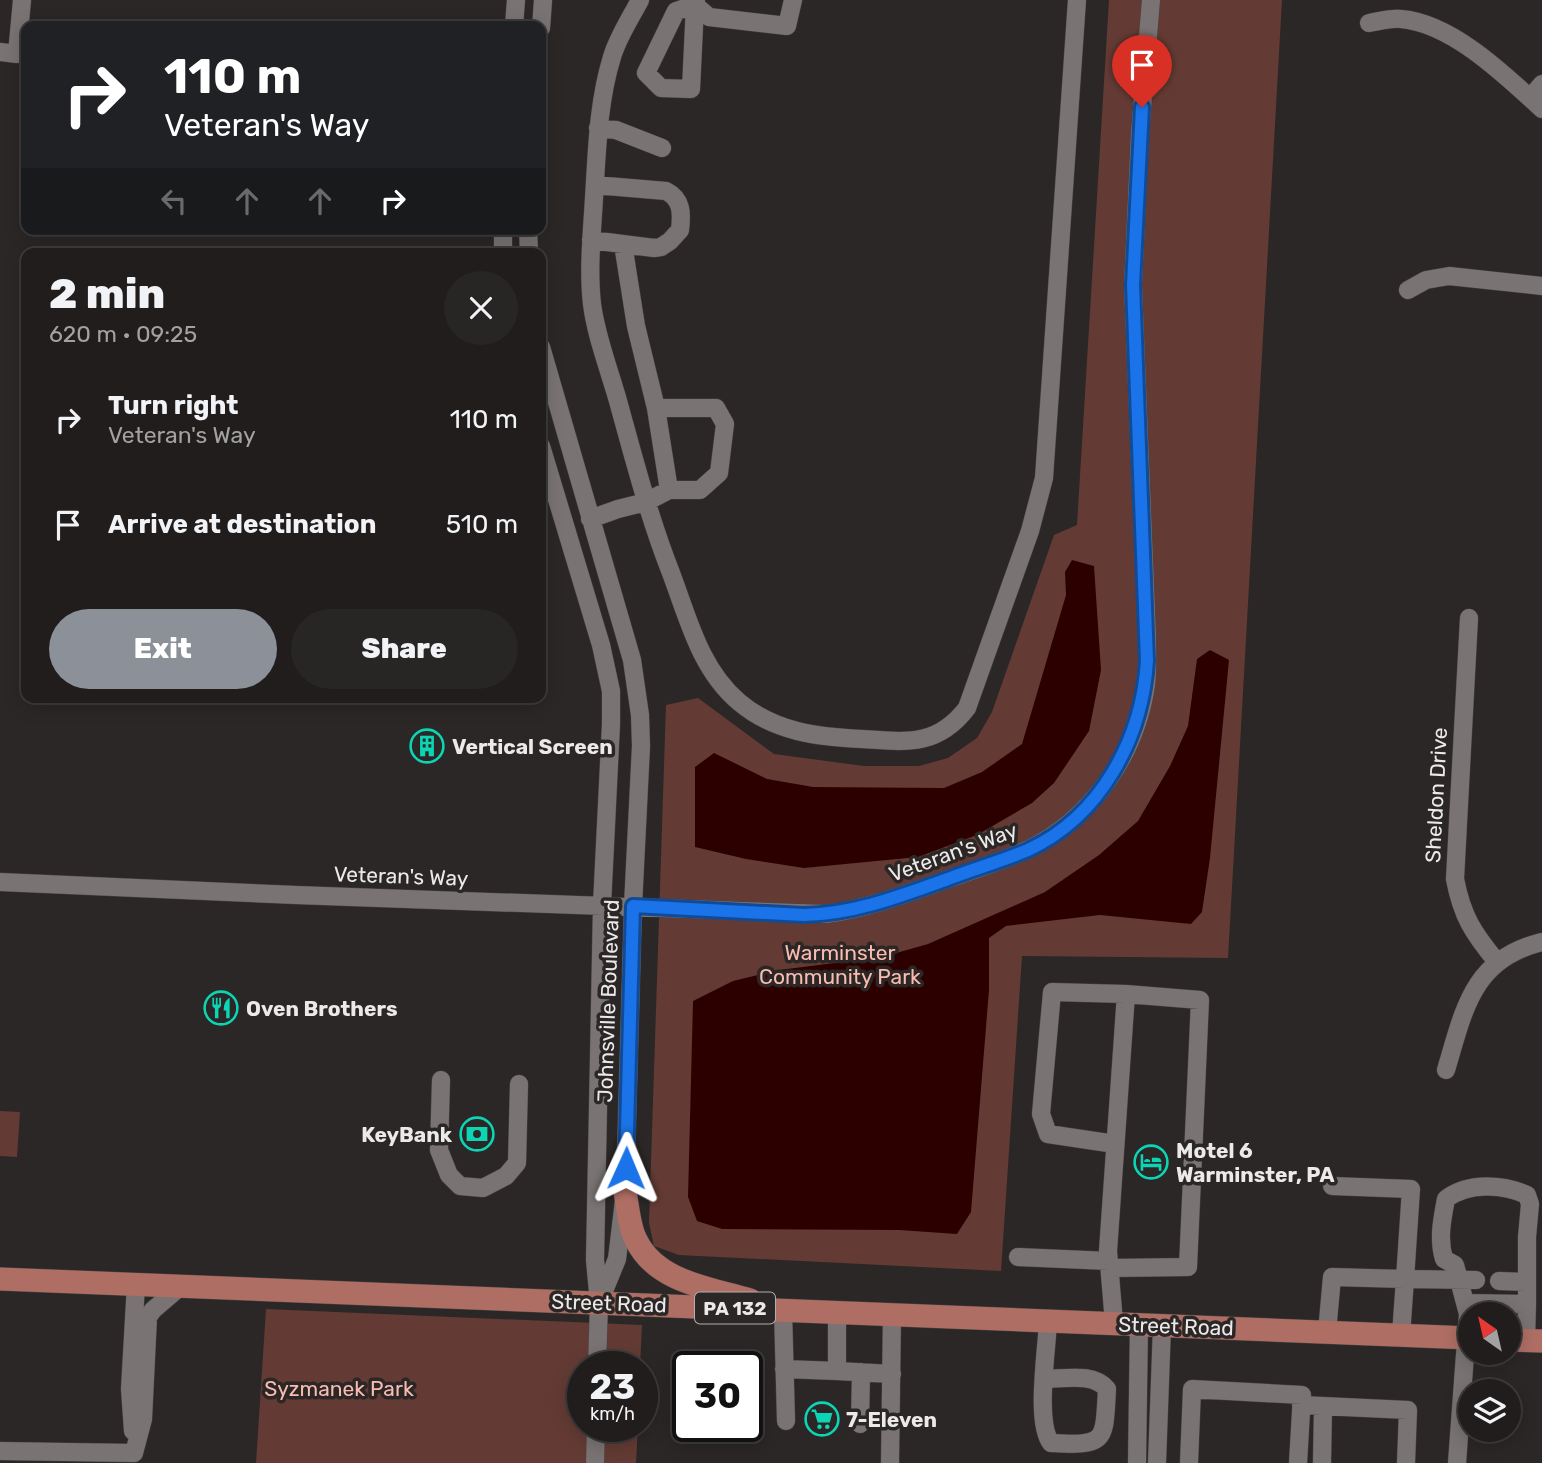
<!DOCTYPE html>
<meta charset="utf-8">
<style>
:root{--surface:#201d1c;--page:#282625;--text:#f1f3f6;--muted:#a2a2a3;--line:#3d3b3b;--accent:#8c9099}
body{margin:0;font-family:Rubik,sans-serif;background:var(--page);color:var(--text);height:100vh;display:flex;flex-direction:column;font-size:26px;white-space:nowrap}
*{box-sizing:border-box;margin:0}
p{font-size:23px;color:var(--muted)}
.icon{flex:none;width:38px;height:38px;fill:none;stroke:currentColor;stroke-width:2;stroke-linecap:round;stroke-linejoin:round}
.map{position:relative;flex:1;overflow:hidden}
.side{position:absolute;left:21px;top:248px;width:525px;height:455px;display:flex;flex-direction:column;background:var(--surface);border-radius:14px;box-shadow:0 4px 18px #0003,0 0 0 2px var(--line)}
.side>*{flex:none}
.hud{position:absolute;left:21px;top:21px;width:525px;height:214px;border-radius:14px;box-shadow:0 4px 18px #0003,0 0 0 2px var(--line);background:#202124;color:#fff;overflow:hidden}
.needle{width:46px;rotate:326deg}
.fabs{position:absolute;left:1458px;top:1302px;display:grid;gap:14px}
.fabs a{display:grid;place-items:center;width:63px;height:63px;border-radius:50%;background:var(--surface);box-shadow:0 4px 18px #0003,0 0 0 2px var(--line);font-size:35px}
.speed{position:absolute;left:567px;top:1351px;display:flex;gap:14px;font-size:35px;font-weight:700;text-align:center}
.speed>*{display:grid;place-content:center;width:91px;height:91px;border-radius:50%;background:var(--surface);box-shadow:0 4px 18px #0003,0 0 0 2px var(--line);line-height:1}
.speed small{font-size:18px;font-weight:400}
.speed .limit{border:4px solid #111;border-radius:10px;background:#fff;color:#111}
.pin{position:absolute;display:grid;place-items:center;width:60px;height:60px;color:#fff;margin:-72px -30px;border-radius:50% 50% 50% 0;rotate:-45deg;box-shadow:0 0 7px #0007}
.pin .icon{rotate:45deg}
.me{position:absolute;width:77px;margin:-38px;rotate:1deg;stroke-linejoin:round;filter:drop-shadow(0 0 5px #0008)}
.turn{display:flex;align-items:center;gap:24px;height:147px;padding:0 28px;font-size:32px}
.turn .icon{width:91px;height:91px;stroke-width:2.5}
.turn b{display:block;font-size:49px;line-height:60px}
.lanes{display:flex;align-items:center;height:66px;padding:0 28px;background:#0003;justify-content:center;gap:35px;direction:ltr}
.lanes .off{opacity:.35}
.round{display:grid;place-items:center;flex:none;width:74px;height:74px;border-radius:37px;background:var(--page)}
.head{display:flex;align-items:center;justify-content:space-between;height:119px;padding:0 28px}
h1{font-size:42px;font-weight:800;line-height:52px}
.button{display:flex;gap:14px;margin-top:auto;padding:14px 28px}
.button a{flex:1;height:80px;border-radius:42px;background:var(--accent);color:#fff;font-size:28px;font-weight:800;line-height:80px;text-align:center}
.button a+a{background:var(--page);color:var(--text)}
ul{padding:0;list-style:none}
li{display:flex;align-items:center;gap:21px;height:105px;padding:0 28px}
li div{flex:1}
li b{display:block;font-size:26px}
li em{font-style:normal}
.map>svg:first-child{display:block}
.green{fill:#633b34}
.water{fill:#2d0000}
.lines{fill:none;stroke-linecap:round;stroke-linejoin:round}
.minor-casing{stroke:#484443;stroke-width:19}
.major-casing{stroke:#484443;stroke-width:24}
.minor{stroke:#797473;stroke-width:18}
.major{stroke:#af6e64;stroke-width:23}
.route-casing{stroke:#114b97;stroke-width:18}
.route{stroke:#1a73e8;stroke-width:12}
.labels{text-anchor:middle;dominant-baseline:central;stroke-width:7;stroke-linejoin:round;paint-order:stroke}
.shield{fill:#2b2726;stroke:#b2afae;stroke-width:2}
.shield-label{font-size:19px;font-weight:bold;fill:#ece9e9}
.poi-label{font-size:21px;font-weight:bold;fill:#ece9e9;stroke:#2b2726;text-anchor:start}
.street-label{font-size:21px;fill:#ece9e9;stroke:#2b2726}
.park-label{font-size:21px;fill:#fabbb0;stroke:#2b2726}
</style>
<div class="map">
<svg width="1542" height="1463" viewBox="0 0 1542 1463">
<rect width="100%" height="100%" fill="#2b2726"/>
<path class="green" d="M 1109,0 L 1282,0 L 1228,958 L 1022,956 L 1001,1271 L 679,1255 L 654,1246 L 649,1223 L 666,705 L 698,698 L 774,754 L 864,766 L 919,766 L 948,758 L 977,738 L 992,712 L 1054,535 L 1077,525 Z
M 0,1111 L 20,1112 L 17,1157 L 0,1156 Z
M 266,1309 L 642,1325 L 640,1367 L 583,1367 L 583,1426 L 638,1426 L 636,1463 L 256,1463 Z"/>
<path class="water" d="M 1072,560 L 1094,566 L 1101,670 L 1089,731 L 1054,783 L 1032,803 L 977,835 L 918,857 L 804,868 L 746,859 L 695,847 L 695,767 L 714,753 L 767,779 L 813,787 L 944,788 L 982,772 L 1022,744 L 1066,595 L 1065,572 Z
M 1210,650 L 1229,660 L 1210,858 L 1202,912 L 1191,924 L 1100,915 L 1006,926 L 989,938 L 989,990 L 971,1212 L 957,1234 L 899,1230 L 722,1229 L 697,1221 L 688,1197 L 693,1001 L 733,981 L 779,970 L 882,957 L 928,944 L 1045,892 L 1099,855 L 1138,821 L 1170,766 L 1188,726 L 1197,659 Z"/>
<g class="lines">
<defs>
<path id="minor" d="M 640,0 C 630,19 618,37 612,57 C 598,102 597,151 594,198 C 592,233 588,269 592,304 C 596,336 609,369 618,401 C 634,459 649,517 671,573 C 688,618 700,669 739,702 C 774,732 818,737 862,739 C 906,742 937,747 967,708 L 1030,531 L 1044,478 L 1077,0
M 695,5 L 676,11 L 646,73 L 661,88 L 691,89 L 695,5 L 696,0
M 695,5 L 709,17 L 787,26 L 793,0
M 1369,23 C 1380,21 1390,18 1401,19 C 1452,23 1506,76 1542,109
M 514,26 L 516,0
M 541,28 L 543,0
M 0,52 L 17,54 L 22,0
M 1530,98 L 1542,84
M 598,128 L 616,130 L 662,148
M 528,229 L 529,254
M 591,240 L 654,248 L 661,247 L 670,241 L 680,230 C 682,213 682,199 666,191 L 595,185
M 623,244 L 636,326 L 656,408
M 503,254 L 503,229
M 1408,290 L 1426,280 L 1449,276 L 1542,286
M 541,347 L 632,660 L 640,715 L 641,746 L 633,906 L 625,1192 L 617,1259 L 599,1303
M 541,446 L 601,645 L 611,691 L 611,724 L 602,905 L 595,1260 L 599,1303 L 597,1367
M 590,519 L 618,509 L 646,502 L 669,490 L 700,490 L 719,473 L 725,424 L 716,408 L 656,408 L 669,490
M 1469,618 L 1455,879 C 1462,916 1473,933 1497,962
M 0,882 L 296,895 L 826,914 C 871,908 911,892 954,877 C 979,868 1005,860 1029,849 C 1092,818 1136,754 1146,685 C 1148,669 1147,653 1147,637 L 1133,285 L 1140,133 L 1151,0
M 1446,1070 C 1464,1010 1472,959 1542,942
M 441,1080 L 439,1150 L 449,1175 L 460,1186 L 483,1188 L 506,1176 L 517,1163 L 519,1084
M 1115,1144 L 1048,1134 L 1041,1114 L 1052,992 L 1126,994
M 1332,1186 L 1411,1189 L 1405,1279 L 1476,1280
M 1018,1257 L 1109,1261
M 1110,1268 L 1188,1267 L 1200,1000 L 1126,994 L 1108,1251 L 1114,1323
M 1499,1281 L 1526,1282
M 783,1310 L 786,1421
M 1327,1332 L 1332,1277 L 1405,1279 L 1401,1335
M 1526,1340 L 1527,1304
M 784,1369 L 837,1371 L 837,1312
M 837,1371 L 892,1374
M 1045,1379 C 1065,1379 1093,1372 1107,1389 C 1104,1442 1107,1446 1051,1443 C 1035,1422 1047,1350 1048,1321
M 1301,1405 L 1408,1410 L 1406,1463
M 860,1424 L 861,1372
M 133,1431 L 130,1389 L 136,1284
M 0,1451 L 134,1453
M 134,1453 L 143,1419 L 148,1317 L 153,1310 L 181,1286
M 595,1463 L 596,1426
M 890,1463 L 892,1314
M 1137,1463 L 1139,1324
M 1157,1463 L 1162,1326
M 1189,1463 L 1192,1389 L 1302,1395 L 1298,1463
M 1322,1463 L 1323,1406
M 1457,1463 L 1468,1314 L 1455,1265 L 1444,1259 C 1438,1239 1442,1220 1446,1199 C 1468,1182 1503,1184 1527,1195 L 1530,1204 L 1527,1237 L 1527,1304 L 1467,1303"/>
<path id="major" d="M 625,1192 C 628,1207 629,1227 636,1240 C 656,1282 709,1288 750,1300
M 0,1279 L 1470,1338
M 1508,1340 L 1542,1341"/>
</defs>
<use href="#minor" class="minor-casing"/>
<use href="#major" class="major-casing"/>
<use href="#minor" class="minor"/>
<use href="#major" class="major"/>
</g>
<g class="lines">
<defs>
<path id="route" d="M 626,1168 L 633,906 L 804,915 C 855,914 900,896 948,879 C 974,869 1002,861 1028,850 C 1101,816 1142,739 1147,661 L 1133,285 L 1142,107"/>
</defs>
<use href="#route" class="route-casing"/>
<use href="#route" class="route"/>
</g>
<defs>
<symbol id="building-ring" viewBox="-11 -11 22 22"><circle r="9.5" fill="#2b2726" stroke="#0cd5b5" stroke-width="1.5"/><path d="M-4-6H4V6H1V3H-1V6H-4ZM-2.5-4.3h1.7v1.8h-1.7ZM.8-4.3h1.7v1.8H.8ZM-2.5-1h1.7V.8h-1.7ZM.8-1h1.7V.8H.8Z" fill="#0cd5b5"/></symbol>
<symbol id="restaurant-ring" viewBox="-11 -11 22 22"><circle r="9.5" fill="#2b2726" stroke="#0cd5b5" stroke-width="1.5"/><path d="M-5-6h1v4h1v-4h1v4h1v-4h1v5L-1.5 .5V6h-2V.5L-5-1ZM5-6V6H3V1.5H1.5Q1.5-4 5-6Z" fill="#0cd5b5"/></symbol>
<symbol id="bank-ring" viewBox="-11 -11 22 22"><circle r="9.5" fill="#2b2726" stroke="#0cd5b5" stroke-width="1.5"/><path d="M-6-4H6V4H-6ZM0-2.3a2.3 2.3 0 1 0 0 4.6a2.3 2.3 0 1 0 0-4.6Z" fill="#0cd5b5"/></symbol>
<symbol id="hotel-ring" viewBox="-11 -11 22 22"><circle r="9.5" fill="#2b2726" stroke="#0cd5b5" stroke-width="1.5"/><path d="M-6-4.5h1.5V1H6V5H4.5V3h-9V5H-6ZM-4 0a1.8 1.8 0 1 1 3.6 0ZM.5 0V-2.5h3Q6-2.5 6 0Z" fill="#0cd5b5"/></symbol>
<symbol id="supermarket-ring" viewBox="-11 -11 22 22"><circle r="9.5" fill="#2b2726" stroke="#0cd5b5" stroke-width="1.5"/><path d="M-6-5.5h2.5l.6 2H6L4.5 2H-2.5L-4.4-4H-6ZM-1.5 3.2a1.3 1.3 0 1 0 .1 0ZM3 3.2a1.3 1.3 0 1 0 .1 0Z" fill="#0cd5b5"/></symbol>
</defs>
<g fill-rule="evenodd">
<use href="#building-ring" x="408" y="727" width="38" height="38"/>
<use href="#restaurant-ring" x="202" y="989" width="38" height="38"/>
<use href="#bank-ring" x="458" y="1115" width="38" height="38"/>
<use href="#hotel-ring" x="1132" y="1143" width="38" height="38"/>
<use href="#supermarket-ring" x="803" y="1400" width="38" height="38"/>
</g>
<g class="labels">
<rect class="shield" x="695" y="1292.5" width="80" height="31" rx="5"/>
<g class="shield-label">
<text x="735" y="1308">PA 132</text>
</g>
<g class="poi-label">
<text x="452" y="746">Vertical Screen</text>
<text x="246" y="1008">Oven Brothers</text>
<text x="452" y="1134" text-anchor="end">KeyBank</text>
<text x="1176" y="1150">Motel 6<tspan x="1176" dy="24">Warminster, PA</tspan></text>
<text x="846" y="1419">7-Eleven</text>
</g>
<g class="street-label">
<text transform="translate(1436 795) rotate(-87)">Sheldon Drive</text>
<text transform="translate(953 852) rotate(-20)">Veteran's Way</text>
<text transform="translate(401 876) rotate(2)">Veteran's Way</text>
<text transform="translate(608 1001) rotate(-88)">Johnsville Boulevard</text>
<text transform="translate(609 1303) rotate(2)">Street Road</text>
<text transform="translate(1176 1326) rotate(2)">Street Road</text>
</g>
<g class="park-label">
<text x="840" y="952">Warminster<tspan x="840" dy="24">Community Park</tspan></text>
<text x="339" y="1388">Syzmanek Park</text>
</g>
</g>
</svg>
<div class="fabs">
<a><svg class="needle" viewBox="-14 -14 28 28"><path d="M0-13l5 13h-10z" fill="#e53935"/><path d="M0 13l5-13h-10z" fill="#a2a2a3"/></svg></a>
<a><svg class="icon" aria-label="layers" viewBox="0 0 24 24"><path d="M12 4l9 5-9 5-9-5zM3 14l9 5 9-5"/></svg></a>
</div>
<div class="speed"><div>23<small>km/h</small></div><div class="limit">30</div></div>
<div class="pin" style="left:1142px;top:107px;background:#d93025"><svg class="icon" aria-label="arrive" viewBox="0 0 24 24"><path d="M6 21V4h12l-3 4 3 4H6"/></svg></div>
<svg class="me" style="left:626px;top:1168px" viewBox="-20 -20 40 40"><path d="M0-17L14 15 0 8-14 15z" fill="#1a73e8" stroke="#fff" stroke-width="4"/></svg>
<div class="hud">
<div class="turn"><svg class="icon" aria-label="right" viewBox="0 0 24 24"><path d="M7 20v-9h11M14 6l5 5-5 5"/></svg><div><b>110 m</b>Veteran's Way</div></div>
<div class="lanes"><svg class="icon off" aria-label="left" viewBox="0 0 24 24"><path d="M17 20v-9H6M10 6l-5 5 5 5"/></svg><svg class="icon off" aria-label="ahead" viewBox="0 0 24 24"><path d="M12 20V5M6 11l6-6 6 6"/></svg><svg class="icon off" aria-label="ahead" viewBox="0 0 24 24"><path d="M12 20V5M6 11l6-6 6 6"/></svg><svg class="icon" aria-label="right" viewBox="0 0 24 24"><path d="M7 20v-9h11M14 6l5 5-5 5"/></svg></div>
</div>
<section class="side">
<div class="head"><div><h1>2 min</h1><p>620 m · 09:25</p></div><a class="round"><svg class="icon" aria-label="close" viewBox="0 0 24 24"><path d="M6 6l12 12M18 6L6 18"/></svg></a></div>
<ul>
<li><svg class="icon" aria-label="right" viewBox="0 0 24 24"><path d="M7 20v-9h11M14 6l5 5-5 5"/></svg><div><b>Turn right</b><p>Veteran's Way</p></div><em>110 m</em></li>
<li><svg class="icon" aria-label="arrive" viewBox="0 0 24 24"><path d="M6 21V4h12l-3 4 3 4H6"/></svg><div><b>Arrive at destination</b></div><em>510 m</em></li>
</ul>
<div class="button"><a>Exit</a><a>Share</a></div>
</section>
</div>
